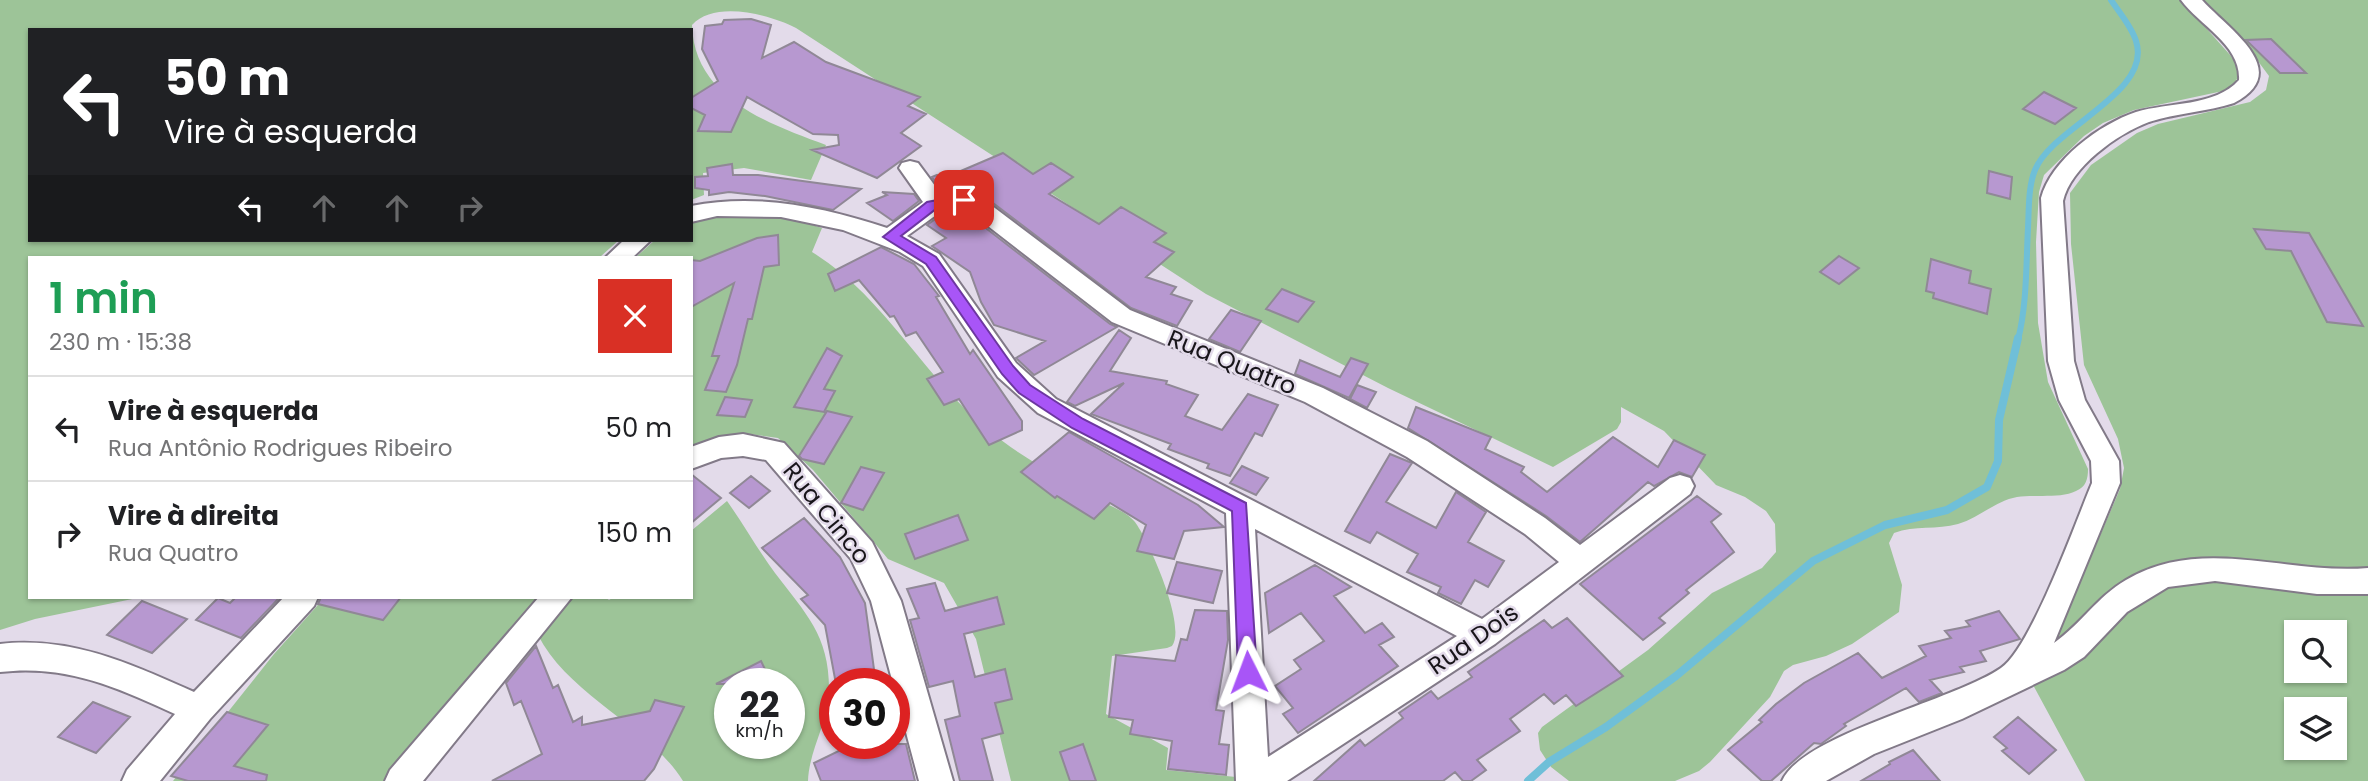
<!DOCTYPE html>
<html lang="pt">
<meta charset="utf-8">
<style>
:root{--surface:#fff;--page:#f6f6f6;--text:#202124;--muted:#757577;--line:#e0e0e0}
body{margin:0;font-family:Poppins,sans-serif;background:var(--page);color:var(--text);height:100vh;display:flex;flex-direction:column;font-size:26px;white-space:nowrap}
*{box-sizing:border-box;margin:0}
p{font-size:23px;color:var(--muted)}
.icon{flex:none;width:38px;height:38px;fill:none;stroke:currentColor;stroke-width:2;stroke-linecap:round;stroke-linejoin:round}
.map{position:relative;flex:1;overflow:hidden}
.side{position:absolute;left:28px;top:256px;width:665px;height:343px;display:flex;flex-direction:column;background:var(--surface);border-radius:0px;box-shadow:0 2px 5px #0004}
.side>*{flex:none}
.top-card{position:absolute;left:28px;top:28px;width:665px;height:214px;border-radius:0px;box-shadow:0 2px 5px #0004;background:#202124;color:#fff;overflow:hidden}
.tools{position:absolute;left:2284px;top:620px;display:grid;gap:14px}
.tools a{display:grid;place-items:center;width:63px;height:63px;border-radius:0px;background:var(--surface);box-shadow:0 2px 5px #0004;font-size:35px}
.speed{position:absolute;left:714px;top:668px;display:flex;gap:14px;font-size:35px;font-weight:700;text-align:center}
.speed>*{display:grid;place-content:center;width:91px;height:91px;border-radius:50%;background:var(--surface);box-shadow:0 2px 5px #0004;line-height:1}
.speed small{font-size:18px;font-weight:400}
.speed .limit{border:10px solid #d22;background:#fff;color:#111}
.pin{position:absolute;display:grid;place-items:center;width:60px;height:60px;color:#fff;margin:-30px;border-radius:14px;box-shadow:0 4px 10px #0006}
.me{position:absolute;width:77px;margin:-38px;rotate:357deg;stroke-linejoin:round;filter:drop-shadow(0 0 5px #0008)}
.turn{display:flex;align-items:center;gap:24px;height:147px;padding:0 21px;font-size:32px}
.turn .icon{width:91px;height:91px;stroke-width:2.5}
.turn b{display:block;font-size:49px;line-height:60px}
.lanes{display:flex;align-items:center;height:66px;padding:0 21px;background:#0003;justify-content:center;gap:35px;direction:ltr}
.lanes .off{opacity:.35}
.round{display:grid;place-items:center;flex:none;width:74px;height:74px;border-radius:0px;background:var(--page)}
.overview{display:flex;align-items:center;justify-content:space-between;height:119px;padding:0 21px}
h1{font-size:42px;font-weight:600;line-height:52px;color:#1e9e55}
ul{padding:0;list-style:none}
li{display:flex;align-items:center;gap:21px;height:105px;padding:0 21px;border-top:2px solid var(--line)}
li div{flex:1}
li b{display:block;font-size:26px}
li em{font-style:normal}
.map>svg:first-child{display:block}
.green{fill:#9dc498;fill-rule:evenodd}
.lines{fill:none;stroke-linecap:round;stroke-linejoin:round}
.stream-far1{stroke:#6fbfd8;stroke-width:6}
.stream{stroke:#6fbfd8;stroke-width:8}
.building{fill:#b798d0;stroke:#908896;stroke-width:2}
.minor-casing{stroke:#827a88;stroke-width:4}
.minor{fill:#fff;fill-rule:evenodd}
.route{fill:#a855f7;stroke:#6d37a1;stroke-width:2}
.labels{text-anchor:middle;dominant-baseline:central;stroke-width:5;stroke-linejoin:round;paint-order:stroke}
.street-label{font-size:24px;fill:#18151a;stroke:#e3dbea}
</style>
<div class="map">
<svg width="2368" height="781" viewBox="0 0 2368 781">
<rect width="100%" height="100%" fill="#e3dbea"/>
<path class="green" d="M 0,0 L 2181,0 L 2231,56 L 2241,73 L 2233,85 L 2223,91 L 2134,110 L 2103,123 L 2084,136 L 2044,175 L 2039,192 L 2036,242 L 2038,323 L 2048,382 L 2088,469 C 2088,479 2086,487 2076,491 C 2060,499 2035,494 2017,497 C 1995,501 1979,518 1958,524 C 1937,530 1915,525 1894,533 L 1889,543 L 1902,585 L 1899,612 L 1852,644 L 1826,656 L 1793,665 L 1784,671 L 1770,697 L 1710,762 L 1699,771 L 1675,781 L 1569,781 L 1551,767 L 1540,750 L 1538,733 L 1542,727 L 1648,650 L 1712,593 L 1762,568 L 1776,552 L 1775,524 L 1766,511 L 1745,497 L 1716,485 L 1664,431 L 1621,407 L 1621,422 L 1617,429 L 1553,467 L 1388,388 L 1206,294 L 796,28 C 769,14 714,0 692,25 C 694,98 769,124 826,145 L 811,180 L 744,168 L 703,173 L 704,195 L 691,200 L 691,30 L 30,30 L 30,240 L 619,240 L 600,257 L 30,257 L 30,597 L 142,597 L 35,619 L 0,630 Z
M 2201,0 L 2368,0 L 2368,781 L 2085,781 L 2032,683 L 2102,531 L 2120,489 L 2124,468 L 2118,439 L 2084,365 L 2071,244 L 2070,193 L 2091,165 L 2137,133 L 2158,124 L 2250,102 L 2266,90 L 2269,76 L 2246,45 ZM 2296,632 L 2334,632 L 2334,670 L 2296,670 ZM 2296,709 L 2334,709 L 2334,747 L 2296,747 Z
M 713,213 L 784,216 L 822,228 L 812,252 C 886,297 924,379 991,432 C 1023,459 1063,478 1099,500 C 1110,506 1127,512 1135,522 C 1149,541 1187,626 1172,646 L 1167,648 L 1112,656 L 1106,714 L 1168,748 L 1166,770 L 1236,777 L 1236,781 L 1011,781 L 976,639 L 944,583 L 888,559 L 813,470 L 778,438 L 743,433 L 691,445 L 691,257 L 636,257 L 655,240 L 691,240 L 691,220 Z
M 727,501 C 744,525 758,550 775,573 C 806,614 830,636 829,692 C 828,723 809,750 808,781 L 683,781 C 649,726 568,695 538,635 L 573,597 L 605,597 L 609,600 L 614,597 L 691,597 L 691,531 ZM 730,684 L 789,684 L 789,744 L 730,744 Z
M 325,597 L 549,597 L 388,781 L 173,781 L 274,654 Z"/>
<g class="lines">
<path class="stream-far1" d="M 2018,340 C 2027,304 2026,266 2028,228 C 2029,210 2028,187 2035,170 C 2052,127 2153,93 2136,41 C 2132,27 2119,12 2111,0"/>
<path class="stream" d="M 1528,781 L 1549,762 L 1606,727 L 1676,676 L 1813,561 L 1885,525 L 1947,510 L 1987,487 L 1998,461 L 1999,420 L 2018,338"/>
</g>
<path class="building" d="M 751,19 L 771,25 L 762,58 L 794,42 L 826,62 L 920,97 L 908,106 L 926,114 L 901,133 L 921,146 L 877,178 L 812,150 L 839,145 L 838,135 L 813,134 L 747,97 L 731,132 L 698,131 L 705,115 L 691,108 L 691,98 L 718,81 L 702,49 L 705,26 L 722,24 L 724,20 Z
M 2271,39 L 2306,73 L 2280,73 L 2246,40 Z
M 2044,92 L 2076,108 L 2055,124 L 2023,109 Z
M 1003,153 L 1033,174 L 1051,163 L 1073,177 L 1049,194 L 1099,224 L 1121,207 L 1166,233 L 1154,242 L 1174,252 L 1146,277 L 1176,287 L 1171,294 L 1192,301 L 1177,326 L 1131,308 L 981,194 L 942,191 L 932,177 L 937,175 L 942,179 Z
M 732,164 L 733,175 L 758,175 L 861,189 L 833,210 L 765,196 L 729,192 L 709,195 L 709,190 L 695,188 L 695,177 L 708,176 L 707,168 Z
M 1989,171 L 2012,177 L 2010,199 L 1987,193 Z
M 882,192 L 914,194 L 919,201 L 893,221 L 867,203 L 887,195 Z
M 965,212 L 1110,324 L 1117,327 L 1034,375 L 1016,358 L 1045,341 L 994,325 L 981,302 L 970,272 L 932,246 L 946,238 L 927,225 L 944,213 Z
M 2254,229 L 2309,233 L 2363,326 L 2327,322 L 2291,251 L 2266,249 Z
M 778,235 L 779,265 L 764,267 L 752,319 L 748,319 L 737,365 L 726,392 L 705,390 L 719,356 L 712,356 L 734,283 L 691,307 L 691,260 L 700,261 L 757,238 Z
M 881,247 L 914,264 L 939,296 L 936,297 L 970,354 L 973,350 L 1022,421 L 1022,430 L 989,445 L 959,399 L 944,405 L 927,379 L 943,372 L 916,332 L 906,336 L 894,316 L 890,317 L 859,280 L 835,291 L 828,274 Z
M 1839,256 L 1859,268 L 1839,284 L 1820,272 Z
M 1931,259 L 1971,271 L 1969,283 L 1991,289 L 1987,314 L 1933,298 L 1934,293 L 1926,291 Z
M 1282,289 L 1314,302 L 1298,322 L 1266,309 Z
M 1231,310 L 1261,321 L 1240,352 L 1209,339 Z
M 1119,330 L 1131,338 L 1110,371 L 1167,381 L 1166,384 L 1198,395 L 1185,416 L 1222,430 L 1248,394 L 1278,405 L 1262,436 L 1255,433 L 1230,476 L 1207,468 L 1209,464 L 1168,449 L 1171,444 L 1091,414 L 1124,383 L 1075,406 L 1067,402 Z
M 827,348 L 842,356 L 824,389 L 835,391 L 824,412 L 794,407 Z
M 1351,358 L 1368,364 L 1349,398 L 1295,374 L 1300,360 L 1340,377 Z
M 1357,385 L 1376,392 L 1367,408 L 1350,399 Z
M 725,397 L 752,400 L 745,417 L 717,415 Z
M 1416,407 L 1491,437 L 1485,449 L 1524,467 L 1521,472 L 1547,492 L 1613,437 L 1658,467 L 1674,440 L 1705,455 L 1692,477 L 1679,472 L 1654,486 L 1648,482 L 1580,542 L 1546,516 L 1408,428 Z
M 827,411 L 852,417 L 824,464 L 802,459 L 799,456 Z
M 1069,432 L 1198,505 L 1224,527 L 1184,531 L 1174,559 L 1137,551 L 1146,525 L 1110,503 L 1094,519 L 1057,496 L 1055,498 L 1021,472 Z
M 1390,454 L 1412,463 L 1386,502 L 1436,528 L 1456,492 L 1486,512 L 1468,542 L 1504,561 L 1488,587 L 1475,580 L 1461,604 L 1438,593 L 1441,587 L 1407,572 L 1418,554 L 1377,532 L 1370,543 L 1345,531 Z
M 1242,466 L 1268,478 L 1256,495 L 1230,483 Z
M 861,467 L 884,473 L 863,510 L 841,503 Z
M 691,474 L 721,498 L 691,523 Z
M 751,476 L 770,491 L 749,508 L 730,493 Z
M 1697,496 L 1721,514 L 1711,522 L 1734,552 L 1686,590 L 1689,593 L 1659,618 L 1665,623 L 1643,640 L 1580,584 Z
M 958,515 L 968,540 L 915,559 L 905,534 Z
M 804,518 L 840,557 L 865,603 L 876,684 L 836,684 L 825,625 L 801,599 L 808,595 L 762,548 Z
M 1177,562 L 1222,571 L 1213,603 L 1167,593 Z
M 1315,565 L 1351,587 L 1334,596 L 1365,633 L 1382,623 L 1394,637 L 1379,645 L 1398,666 L 1298,733 L 1283,714 L 1293,708 L 1275,686 L 1301,669 L 1294,660 L 1324,641 L 1301,613 L 1269,633 L 1265,593 Z
M 935,583 L 945,611 L 997,597 L 1004,624 L 964,634 L 975,677 L 1005,669 L 1012,699 L 995,703 L 1003,733 L 982,739 L 993,781 L 960,781 L 945,720 L 960,716 L 953,681 L 929,687 L 910,620 L 919,618 L 907,589 Z
M 236,597 L 280,597 L 241,638 L 196,620 L 218,598 L 230,603 Z
M 321,597 L 401,597 L 383,620 L 318,604 Z
M 142,601 L 187,619 L 152,653 L 107,635 Z
M 1195,610 L 1227,611 L 1228,640 L 1216,710 L 1224,711 L 1219,744 L 1229,745 L 1226,775 L 1168,769 L 1172,741 L 1130,734 L 1133,720 L 1109,717 L 1116,655 L 1175,661 L 1181,639 L 1187,640 Z
M 1999,611 L 2020,639 L 1980,651 L 1986,661 L 1960,667 L 1964,672 L 1930,680 L 1942,693 L 1919,702 L 1906,688 L 1844,724 L 1846,726 L 1821,744 L 1814,743 L 1771,781 L 1762,781 L 1728,750 L 1762,722 L 1759,720 L 1776,704 L 1804,683 L 1858,653 L 1882,678 L 1926,656 L 1919,646 L 1951,638 L 1945,631 L 1970,626 L 1966,621 Z
M 1567,618 L 1623,676 L 1576,706 L 1566,695 L 1554,704 L 1544,694 L 1510,719 L 1520,731 L 1477,760 L 1486,770 L 1471,781 L 1463,781 L 1455,772 L 1443,781 L 1314,781 L 1360,740 L 1365,746 L 1403,718 L 1399,713 L 1431,691 L 1438,699 L 1472,677 L 1468,672 L 1544,620 L 1552,628 Z
M 536,646 L 553,688 L 558,685 L 573,722 L 582,717 L 582,725 L 650,711 L 655,700 L 684,707 L 654,769 L 644,781 L 492,781 L 542,754 L 521,701 L 514,705 L 506,683 Z
M 761,661 L 772,684 L 716,684 Z
M 93,702 L 130,717 L 96,753 L 58,737 Z
M 227,712 L 268,725 L 234,766 L 267,775 L 266,781 L 188,781 L 171,776 Z
M 2018,717 L 2056,750 L 2029,774 L 2002,751 L 2007,748 L 1994,737 Z
M 853,744 L 906,744 L 915,781 L 821,781 L 814,763 Z
M 1083,744 L 1096,781 L 1070,781 L 1060,752 Z
M 1913,750 L 1940,781 L 1861,781 L 1890,764 L 1889,762 Z"/>
<g class="lines">
<defs>
<path id="minor" d="M 2181,0 L 2202,0 C 2228,29 2295,71 2234,103 C 2207,112 2176,113 2149,122 C 2117,134 2071,167 2063,201 L 2074,361 L 2085,400 L 2119,461 L 2120,483 L 2054,643 C 2081,624 2097,597 2126,580 C 2202,535 2286,575 2368,568 L 2368,594 L 2317,594 L 2215,581 L 2168,587 L 2127,612 L 2084,657 L 2064,670 L 1962,719 L 1874,754 L 1826,781 L 1782,781 C 1803,734 1953,701 2001,668 C 2031,648 2076,521 2092,483 L 2091,461 L 2059,400 L 2048,361 L 2041,198 C 2051,160 2100,124 2136,112 C 2168,102 2215,107 2239,80 C 2241,45 2200,26 2181,0 Z
M 910,161 L 918,163 L 941,194 L 979,196 L 1130,310 L 1323,388 L 1427,441 L 1545,518 L 1580,545 L 1670,478 L 1680,475 L 1690,478 L 1694,486 L 1690,494 L 1495,644 L 1287,781 L 1236,781 L 1226,513 L 1038,413 L 998,377 L 923,266 L 900,252 L 843,230 L 781,217 L 717,216 L 691,222 L 691,206 C 758,193 823,207 887,228 L 923,202 L 899,168 L 902,163 ZM 966,209 L 1112,322 L 1305,402 L 1407,457 L 1525,534 L 1559,562 L 1482,619 L 1056,399 L 1016,363 L 939,254 L 907,236 L 943,210 ZM 1255,529 L 1457,636 L 1268,757 Z
M 624,240 L 651,240 L 633,257 L 606,257 Z
M 743,434 L 784,443 L 872,542 L 901,601 L 953,781 L 919,781 L 871,601 L 851,559 L 766,460 L 743,456 L 721,458 L 691,469 L 691,447 L 719,437 Z
M 284,597 L 318,597 L 314,606 L 210,719 L 160,781 L 122,781 L 127,770 L 175,714 C 117,687 65,664 0,672 L 0,644 C 71,636 131,664 194,692 Z
M 539,597 L 572,597 L 423,781 L 385,781 L 390,770 Z"/>
</defs>
<use href="#minor" class="minor-casing"/>
<use href="#minor" class="minor"/>
</g>
<path class="route" d="M 964,195 L 969,196 L 969,203 L 936,209 L 901,236 L 936,257 L 1013,366 L 1030,385 L 1083,419 L 1246,503 L 1257,672 L 1254,678 L 1248,680 L 1241,678 L 1238,672 L 1232,511 L 1072,428 L 1019,393 L 1002,374 L 926,264 L 883,237 L 927,202 Z"/>
<g class="labels">
<g class="street-label">
<text transform="translate(1232 362) rotate(22)">Rua Quatro</text>
<text transform="translate(827 513) rotate(51)">Rua Cinco</text>
<text transform="translate(1473 639) rotate(-35)">Rua Dois</text>
</g>
</g>
</svg>
<div class="tools">
<a><svg class="icon" aria-label="search" viewBox="0 0 24 24"><circle cx="10" cy="10" r="6"/><path d="M15 15l6 6"/></svg></a>
<a><svg class="icon" aria-label="layers" viewBox="0 0 24 24"><path d="M12 4l9 5-9 5-9-5zM3 14l9 5 9-5"/></svg></a>
</div>
<div class="speed"><div>22<small>km/h</small></div><div class="limit">30</div></div>
<div class="pin" style="left:964px;top:200px;background:#d93025"><svg class="icon" aria-label="arrive" viewBox="0 0 24 24"><path d="M6 21V4h12l-3 4 3 4H6"/></svg></div>
<svg class="me" style="left:1248px;top:672px" viewBox="-20 -20 40 40"><path d="M0-17L14 15 0 8-14 15z" fill="#a855f7" stroke="#fff" stroke-width="4"/></svg>
<div class="top-card">
<div class="turn"><svg class="icon" aria-label="left" viewBox="0 0 24 24"><path d="M17 20v-9H6M10 6l-5 5 5 5"/></svg><div><b>50 m</b>Vire à esquerda</div></div>
<div class="lanes"><svg class="icon" aria-label="left" viewBox="0 0 24 24"><path d="M17 20v-9H6M10 6l-5 5 5 5"/></svg><svg class="icon off" aria-label="ahead" viewBox="0 0 24 24"><path d="M12 20V5M6 11l6-6 6 6"/></svg><svg class="icon off" aria-label="ahead" viewBox="0 0 24 24"><path d="M12 20V5M6 11l6-6 6 6"/></svg><svg class="icon off" aria-label="right" viewBox="0 0 24 24"><path d="M7 20v-9h11M14 6l5 5-5 5"/></svg></div>
</div>
<section class="side">
<div class="overview"><div><h1>1 min</h1><p>230 m · 15:38</p></div><a class="round" style="background:#d93025;color:#fff"><svg class="icon" aria-label="close" viewBox="0 0 24 24"><path d="M6 6l12 12M18 6L6 18"/></svg></a></div>
<ul>
<li><svg class="icon" aria-label="left" viewBox="0 0 24 24"><path d="M17 20v-9H6M10 6l-5 5 5 5"/></svg><div><b>Vire à esquerda</b><p>Rua Antônio Rodrigues Ribeiro</p></div><em>50 m</em></li>
<li><svg class="icon" aria-label="right" viewBox="0 0 24 24"><path d="M7 20v-9h11M14 6l5 5-5 5"/></svg><div><b>Vire à direita</b><p>Rua Quatro</p></div><em>150 m</em></li>
</ul>
</section>
</div>
